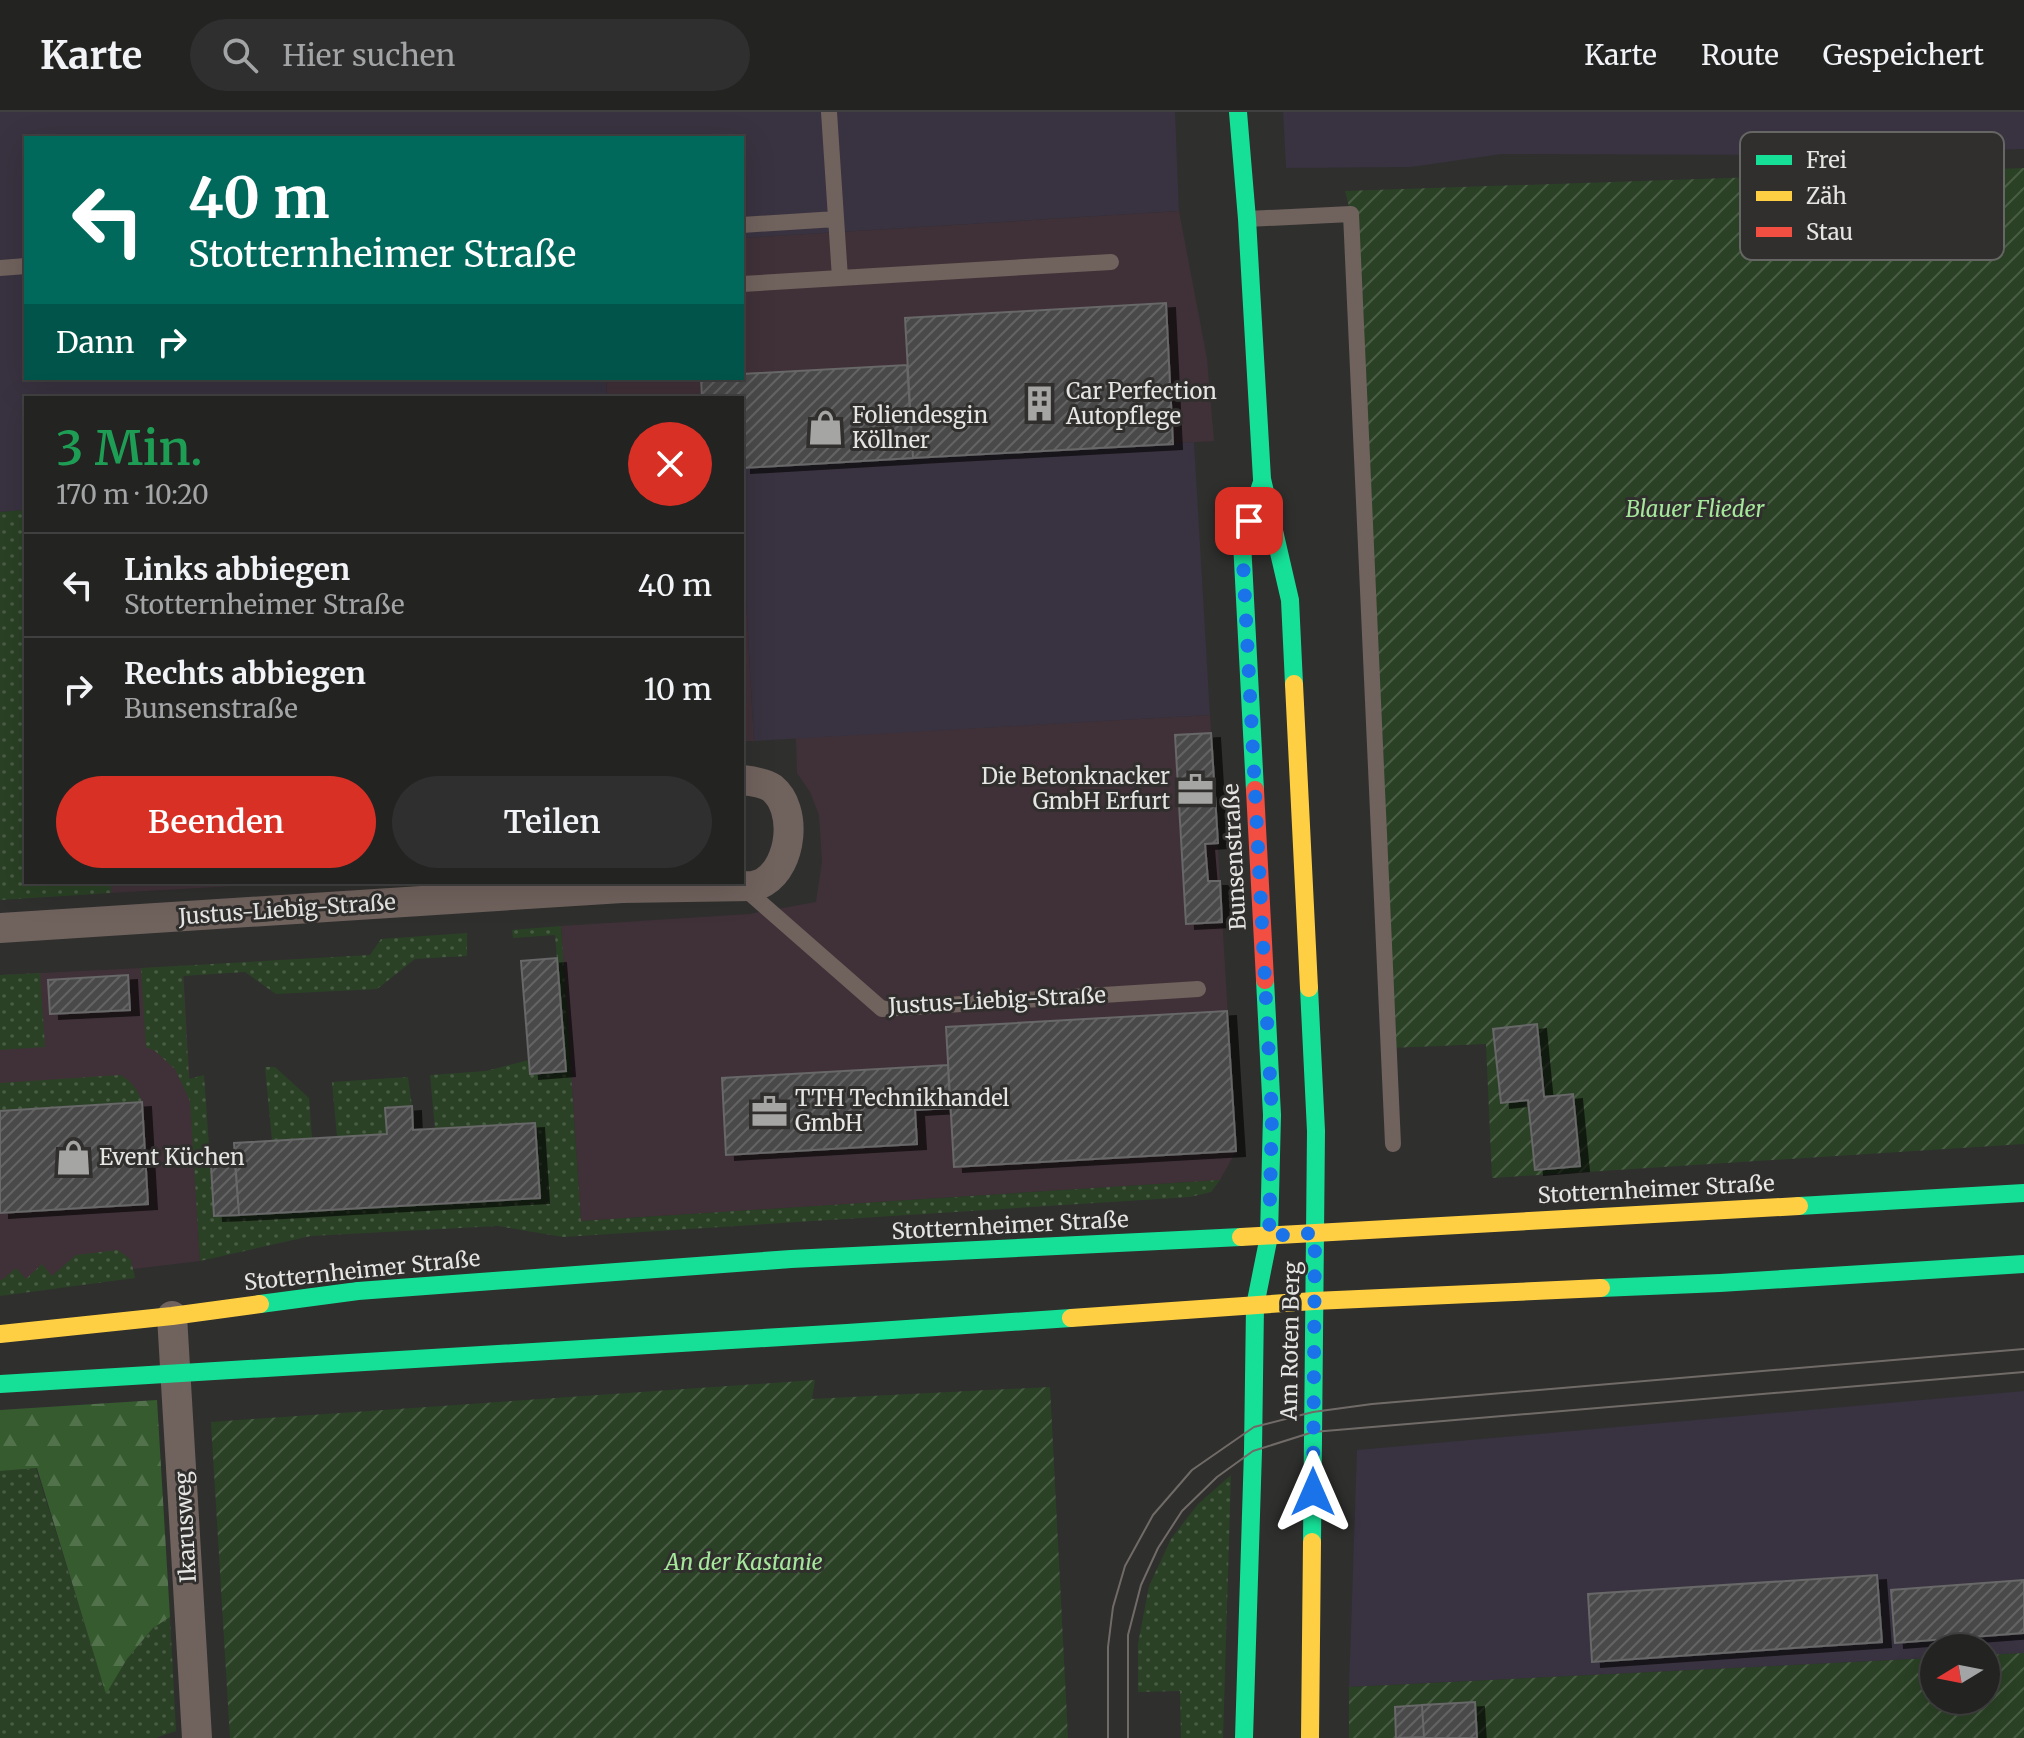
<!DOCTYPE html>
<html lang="de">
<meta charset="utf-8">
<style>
:root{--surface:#232322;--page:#2f2f2f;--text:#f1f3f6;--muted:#a3a4a5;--line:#404040;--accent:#d93025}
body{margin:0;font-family:Merriweather,serif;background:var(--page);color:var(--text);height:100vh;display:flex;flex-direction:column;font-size:30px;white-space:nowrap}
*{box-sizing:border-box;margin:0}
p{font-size:26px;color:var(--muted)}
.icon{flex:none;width:44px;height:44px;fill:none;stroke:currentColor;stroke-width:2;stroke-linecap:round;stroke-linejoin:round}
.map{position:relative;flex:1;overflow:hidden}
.details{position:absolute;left:24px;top:284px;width:720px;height:488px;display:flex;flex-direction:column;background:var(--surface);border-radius:0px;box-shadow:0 8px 32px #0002,0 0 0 2px var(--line)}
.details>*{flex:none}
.banner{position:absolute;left:24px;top:24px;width:720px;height:244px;border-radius:0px;box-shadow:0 8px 32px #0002,0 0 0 2px var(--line);background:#00695c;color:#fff;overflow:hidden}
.needle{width:52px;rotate:260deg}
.controls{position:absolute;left:1920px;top:1522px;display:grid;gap:16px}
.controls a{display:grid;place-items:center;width:80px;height:80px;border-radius:50%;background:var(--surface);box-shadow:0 8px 32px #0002,0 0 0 2px var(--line);font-size:40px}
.pin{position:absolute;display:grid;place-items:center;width:68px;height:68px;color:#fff;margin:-34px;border-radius:16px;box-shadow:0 4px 12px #0006}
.me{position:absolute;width:88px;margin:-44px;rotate:0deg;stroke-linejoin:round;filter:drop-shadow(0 0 6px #0008)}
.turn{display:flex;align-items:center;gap:28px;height:168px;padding:0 32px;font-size:36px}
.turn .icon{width:104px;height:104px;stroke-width:2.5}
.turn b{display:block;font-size:56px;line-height:68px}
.then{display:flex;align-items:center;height:76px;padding:0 32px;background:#0003;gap:16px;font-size:30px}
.round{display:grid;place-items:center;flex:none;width:84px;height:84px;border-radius:42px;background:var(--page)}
.headline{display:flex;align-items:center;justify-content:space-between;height:136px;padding:0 32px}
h1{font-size:48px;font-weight:600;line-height:60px;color:#1e9e55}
.action{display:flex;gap:16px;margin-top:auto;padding:16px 32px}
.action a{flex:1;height:92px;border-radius:48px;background:var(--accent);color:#fff;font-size:32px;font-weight:600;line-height:92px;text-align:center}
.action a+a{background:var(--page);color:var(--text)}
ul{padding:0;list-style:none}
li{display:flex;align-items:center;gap:24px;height:104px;padding:0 32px;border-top:2px solid var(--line)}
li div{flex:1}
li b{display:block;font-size:30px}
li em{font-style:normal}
header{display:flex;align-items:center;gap:48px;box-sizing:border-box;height:112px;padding:0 40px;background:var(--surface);border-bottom:2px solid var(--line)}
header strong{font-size:38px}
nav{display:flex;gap:44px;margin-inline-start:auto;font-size:28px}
.search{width:560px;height:72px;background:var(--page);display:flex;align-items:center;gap:20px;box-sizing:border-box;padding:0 28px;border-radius:44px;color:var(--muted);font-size:30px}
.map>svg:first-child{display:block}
.commercial{fill:#403138}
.industrial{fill:#393240}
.grass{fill:url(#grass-dots)}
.forest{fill:url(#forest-firs)}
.garden{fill:url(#garden-furrows)}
.building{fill:url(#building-hatch);stroke:#676768;stroke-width:2;filter:url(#shadow)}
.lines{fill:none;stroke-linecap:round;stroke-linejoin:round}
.lane{stroke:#70625d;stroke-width:16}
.street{stroke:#70625d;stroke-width:30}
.fast{stroke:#16e098;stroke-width:18}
.slow{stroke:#ffcf43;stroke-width:18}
.jam{stroke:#f24e42;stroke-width:18}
.tram{stroke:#716b68;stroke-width:2}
.route{stroke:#1a73e8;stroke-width:14;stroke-dasharray:0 25.2}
.labels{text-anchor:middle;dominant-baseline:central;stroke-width:6;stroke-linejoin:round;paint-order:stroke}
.poi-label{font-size:22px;fill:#e5e5e3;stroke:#302f2d;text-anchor:start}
.park-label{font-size:22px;font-style:italic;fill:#a6e89b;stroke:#302f2d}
.street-label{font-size:22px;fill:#e5e5e3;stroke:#302f2d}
.key{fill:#302f2d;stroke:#666664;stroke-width:2}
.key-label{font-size:22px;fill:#e5e5e3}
</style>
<header>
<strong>Karte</strong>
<div class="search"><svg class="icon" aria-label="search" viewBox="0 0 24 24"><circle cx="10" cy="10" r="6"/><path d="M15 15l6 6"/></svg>Hier suchen</div>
<nav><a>Karte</a><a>Route</a><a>Gespeichert</a></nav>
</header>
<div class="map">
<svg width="2024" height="1626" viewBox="0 0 2024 1626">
<defs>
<pattern id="grass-dots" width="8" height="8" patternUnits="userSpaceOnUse" patternTransform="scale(2)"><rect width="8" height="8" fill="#2a4125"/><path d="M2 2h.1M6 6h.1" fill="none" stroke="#495c44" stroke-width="1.8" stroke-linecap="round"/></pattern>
<pattern id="forest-firs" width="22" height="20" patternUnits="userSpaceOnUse" patternTransform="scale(2)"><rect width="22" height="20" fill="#355b2e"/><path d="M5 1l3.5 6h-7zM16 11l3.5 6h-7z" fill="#52724c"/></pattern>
<pattern id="garden-furrows" width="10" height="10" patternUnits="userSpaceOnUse" patternTransform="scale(2)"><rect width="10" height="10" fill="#2a4125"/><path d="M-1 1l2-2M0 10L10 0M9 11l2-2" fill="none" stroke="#495c44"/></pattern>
<pattern id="building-hatch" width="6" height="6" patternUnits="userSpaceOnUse" patternTransform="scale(2)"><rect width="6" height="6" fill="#4a4a4a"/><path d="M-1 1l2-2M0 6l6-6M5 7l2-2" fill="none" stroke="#646464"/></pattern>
<filter id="shadow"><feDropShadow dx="9" dy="5" stdDeviation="0" flood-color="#0009"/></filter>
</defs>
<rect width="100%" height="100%" fill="#2f2f2e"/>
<path class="commercial" d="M 1179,99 L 1207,247 L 1214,329 L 742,356 L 742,286 L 607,286 L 606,266 L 742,266 L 742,126 Z
M 742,416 L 754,629 L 742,629 Z
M 1210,603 L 1236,1039 L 1220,1068 L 581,1109 L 561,814 L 749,802 L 816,790 L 822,750 L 819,703 L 810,680 L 797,661 L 796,626 Z
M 111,770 L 307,770 L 111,781 Z
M 183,854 L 200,1149 L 0,1173 L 0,863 Z"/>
<path class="industrial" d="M 0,0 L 1175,0 L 1179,99 L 742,126 L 742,26 L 26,26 L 26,266 L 606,266 L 607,286 L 26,286 L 26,398 L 0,400 Z
M 1283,0 L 2024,0 L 2024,37 L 1799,43 L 1502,42 L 1411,55 L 1286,56 Z
M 1194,330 L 1210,603 L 754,629 L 742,416 L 742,356 Z
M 2024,1279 L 2024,1541 L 1986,1543 L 1986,1536 L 1934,1536 L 1934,1546 L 1349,1575 L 1357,1338 Z"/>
<path class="grass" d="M 26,398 L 26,770 L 111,770 L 111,781 L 0,788 L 0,400 Z
M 561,814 L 581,1109 L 1220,1068 L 1211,1080 L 1190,1085 L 563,1125 L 498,1114 L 311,1124 L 200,1149 L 190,989 L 175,957 L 155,939 L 146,935 L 141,856 L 370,843 L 381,827 L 467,821 L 467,844 L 415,847 L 377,877 L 276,882 L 245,860 L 183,864 L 189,967 L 204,963 L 214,1104 L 540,1086 L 535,1012 L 435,1017 L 430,963 L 486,959 L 529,948 L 530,962 L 566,959 L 555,823 L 513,826 L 512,818 Z
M 40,861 L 45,935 L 0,938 L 0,863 Z
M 265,955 L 275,955 L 309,986 L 312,1026 L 272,1028 Z
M 120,963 C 132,969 137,977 142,990 L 0,999 L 0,971 Z
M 408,965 L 412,994 L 385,996 L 387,1022 L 337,1025 L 332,970 Z
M 118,1138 L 131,1148 L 135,1166 L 0,1184 L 0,1167 L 2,1168 L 16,1156 L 26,1167 L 42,1152 L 52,1164 L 76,1143 Z
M 36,1356 L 106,1581 L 127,1547 L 153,1516 L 170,1505 L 176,1619 L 156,1626 L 0,1626 L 0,1359 Z
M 1231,1363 L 1223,1626 L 1181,1626 L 1180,1579 L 1138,1580 L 1138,1532 L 1149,1474 L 1171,1427 L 1198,1392 Z"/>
<path class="forest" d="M 157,1288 L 170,1505 L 153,1516 L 127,1547 L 106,1582 L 37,1356 L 0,1359 L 0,1298 Z"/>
<path class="garden" d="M 2024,56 L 2024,1032 L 1492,1066 L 1486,932 L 1390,936 L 1351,102 L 1345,79 Z
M 815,1268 L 812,1287 L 1050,1275 L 1068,1626 L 230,1626 L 211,1310 Z
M 2024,1541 L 2024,1626 L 1349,1626 L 1349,1575 L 1934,1546 L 1934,1588 L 1986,1588 L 1986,1543 Z"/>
<path class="building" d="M 1166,191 L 1173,332 L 913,346 L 905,206 Z
M 907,253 L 913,346 L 742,356 L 742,286 L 702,286 L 701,266 L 742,266 L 742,262 Z
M 1211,621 L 1218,731 L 1205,732 L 1208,769 L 1220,769 L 1222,810 L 1186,812 L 1175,623 Z
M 557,846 L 566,959 L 530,962 L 521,849 Z
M 128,863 L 130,898 L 50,902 L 48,868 Z
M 1227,899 L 1236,1039 L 954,1055 L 946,915 Z
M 1537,912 L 1544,985 L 1573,982 L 1580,1054 L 1535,1058 L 1528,988 L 1501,991 L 1493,917 Z
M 948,953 L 950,996 L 915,998 L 917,1032 L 726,1043 L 722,966 Z
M 142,990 L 148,1092 L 0,1101 L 0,999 Z
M 412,994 L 413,1018 L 535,1011 L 540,1086 L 239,1103 L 234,1031 L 387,1022 L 385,996 Z
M 235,1051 L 239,1103 L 214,1104 L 211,1053 Z
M 1877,1463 L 1882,1530 L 1592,1550 L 1588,1482 Z
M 2024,1468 L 2024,1521 L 1895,1531 L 1891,1478 Z
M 1475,1590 L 1477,1626 L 1424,1626 L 1422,1593 Z
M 1422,1593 L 1424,1625 L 1396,1626 L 1395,1595 Z"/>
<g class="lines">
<path class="lane" d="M 829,0 L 840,166 L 1111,150
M 1247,107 L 1351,102 L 1393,1032
M 742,113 L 836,107
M 0,156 L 26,154
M 742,172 L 840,166
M 744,776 L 882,897 L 1198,877"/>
<path class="street" d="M 0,816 L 622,776 L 753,774 C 757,773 761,772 764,770 C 792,753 798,697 772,676 C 765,671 751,669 742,668
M 172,1204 L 197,1626"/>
<path class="fast" d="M 1238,0 L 1247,107 L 1262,367 L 1290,488 L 1294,572
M 1255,678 L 1242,430 L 1262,370
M 1309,876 L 1316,1019 L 1312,1430
M 1799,1094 L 2024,1081
M 1601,1176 L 1720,1171 L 2024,1152
M 260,1192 L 358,1179 L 791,1147 L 1241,1125
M 0,1272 L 847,1221 L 1071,1206
M 1244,1626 L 1253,1339 L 1255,1194 L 1269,1124 L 1272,1003 L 1265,868"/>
<path class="slow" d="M 1294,572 L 1309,876
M 1241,1125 L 1799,1094
M 1071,1206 L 1314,1189 L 1601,1176
M 0,1222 L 172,1204 L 260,1192
M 1310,1626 L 1312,1430"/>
<path class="jam" d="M 1255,678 L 1265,868"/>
<path class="tram" d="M 1108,1626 L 1108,1535 L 1113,1495 L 1125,1454 L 1153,1403 L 1192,1358 L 1254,1315 L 1313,1300 L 1372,1292 L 2024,1237
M 1128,1626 L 1128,1523 L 1141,1473 L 1158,1436 L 1182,1399 L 1217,1365 L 1253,1339 L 1313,1320 L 2024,1260"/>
</g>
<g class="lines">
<path class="route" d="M 1249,409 L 1242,430 L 1272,1003 L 1269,1124 L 1315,1121 L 1313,1380"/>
</g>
<defs>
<symbol id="building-bare" viewBox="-9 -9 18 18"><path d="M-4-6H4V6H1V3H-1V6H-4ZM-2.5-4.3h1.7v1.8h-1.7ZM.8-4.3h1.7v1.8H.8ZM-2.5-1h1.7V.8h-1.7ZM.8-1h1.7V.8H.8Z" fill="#a5a5a4" stroke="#302f2d" stroke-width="2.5" paint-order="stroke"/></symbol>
<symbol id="shop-bare" viewBox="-9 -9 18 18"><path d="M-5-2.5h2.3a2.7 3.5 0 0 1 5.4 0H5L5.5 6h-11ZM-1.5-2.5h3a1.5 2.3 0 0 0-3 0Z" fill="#a5a5a4" stroke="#302f2d" stroke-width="2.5" paint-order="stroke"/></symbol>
<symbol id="office-bare" viewBox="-9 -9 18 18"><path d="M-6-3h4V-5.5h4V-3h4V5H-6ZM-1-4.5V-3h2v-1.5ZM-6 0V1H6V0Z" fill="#a5a5a4" stroke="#302f2d" stroke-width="2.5" paint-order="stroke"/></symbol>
</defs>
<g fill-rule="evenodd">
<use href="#building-bare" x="1014" y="266" width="51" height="51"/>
<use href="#shop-bare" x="800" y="290" width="51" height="51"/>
<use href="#office-bare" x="1170" y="652" width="51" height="51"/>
<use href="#office-bare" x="744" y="974" width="51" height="51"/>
<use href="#shop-bare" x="48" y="1020" width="51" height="51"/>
</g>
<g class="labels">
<g class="poi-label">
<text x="1066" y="279">Car Perfection<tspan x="1066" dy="25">Autopflege</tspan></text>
<text x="852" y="303">Foliendesgin<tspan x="852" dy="25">Köllner</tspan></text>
<text x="1170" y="664" text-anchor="end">Die Betonknacker<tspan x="1170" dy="25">GmbH Erfurt</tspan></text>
<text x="795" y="986">TTH Technikhandel<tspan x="795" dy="25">GmbH</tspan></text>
<text x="99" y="1045">Event Küchen</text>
</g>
<g class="park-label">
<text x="1695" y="397">Blauer Flieder</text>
<text x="744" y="1450">An der Kastanie</text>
</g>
<g class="street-label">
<text transform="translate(1234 745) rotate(-93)">Bunsenstraße</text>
<text transform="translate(287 797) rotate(-4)">Justus-Liebig-Straße</text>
<text transform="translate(997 888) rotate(-3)">Justus-Liebig-Straße</text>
<text transform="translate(1656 1077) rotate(-3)">Stotternheimer Straße</text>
<text transform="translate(1010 1113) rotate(-3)">Stotternheimer Straße</text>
<text transform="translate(362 1158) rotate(-6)">Stotternheimer Straße</text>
<text transform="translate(1290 1229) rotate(-89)">Am Roten Berg</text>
<text transform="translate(185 1415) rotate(-93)">Ikarusweg</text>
</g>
</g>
<rect x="1740" y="20" width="264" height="128" rx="12" class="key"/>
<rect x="1756" y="43" width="36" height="10" fill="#16e098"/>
<rect x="1756" y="79" width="36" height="10" fill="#ffcf43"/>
<rect x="1756" y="115" width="36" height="10" fill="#f24e42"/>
<g class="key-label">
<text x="1806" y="56">Frei</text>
<text x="1806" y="92">Zäh</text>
<text x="1806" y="128">Stau</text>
</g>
</svg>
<div class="controls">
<a><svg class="needle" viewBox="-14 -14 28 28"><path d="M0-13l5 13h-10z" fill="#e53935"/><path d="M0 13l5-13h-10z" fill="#a3a4a5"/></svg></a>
</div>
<div class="pin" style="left:1249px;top:409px;background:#d93025"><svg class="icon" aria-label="arrive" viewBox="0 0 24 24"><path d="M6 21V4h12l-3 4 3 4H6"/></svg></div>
<svg class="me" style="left:1313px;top:1380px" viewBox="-20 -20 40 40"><path d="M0-17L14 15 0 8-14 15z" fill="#1a73e8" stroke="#fff" stroke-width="4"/></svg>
<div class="banner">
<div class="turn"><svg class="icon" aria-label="left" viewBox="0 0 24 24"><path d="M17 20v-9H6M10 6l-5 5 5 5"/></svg><div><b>40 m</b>Stotternheimer Straße</div></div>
<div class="then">Dann<svg class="icon" aria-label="right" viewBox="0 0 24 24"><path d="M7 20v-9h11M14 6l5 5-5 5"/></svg></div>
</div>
<section class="details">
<div class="headline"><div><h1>3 Min.</h1><p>170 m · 10:20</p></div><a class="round" style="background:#d93025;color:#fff"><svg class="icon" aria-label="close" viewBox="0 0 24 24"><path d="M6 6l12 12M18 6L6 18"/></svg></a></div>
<ul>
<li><svg class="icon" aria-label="left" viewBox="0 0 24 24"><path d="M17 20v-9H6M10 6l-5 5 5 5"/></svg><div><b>Links abbiegen</b><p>Stotternheimer Straße</p></div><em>40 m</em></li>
<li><svg class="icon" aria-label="right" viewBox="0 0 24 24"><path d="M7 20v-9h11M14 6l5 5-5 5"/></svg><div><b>Rechts abbiegen</b><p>Bunsenstraße</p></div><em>10 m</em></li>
</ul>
<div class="action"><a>Beenden</a><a>Teilen</a></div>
</section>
</div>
